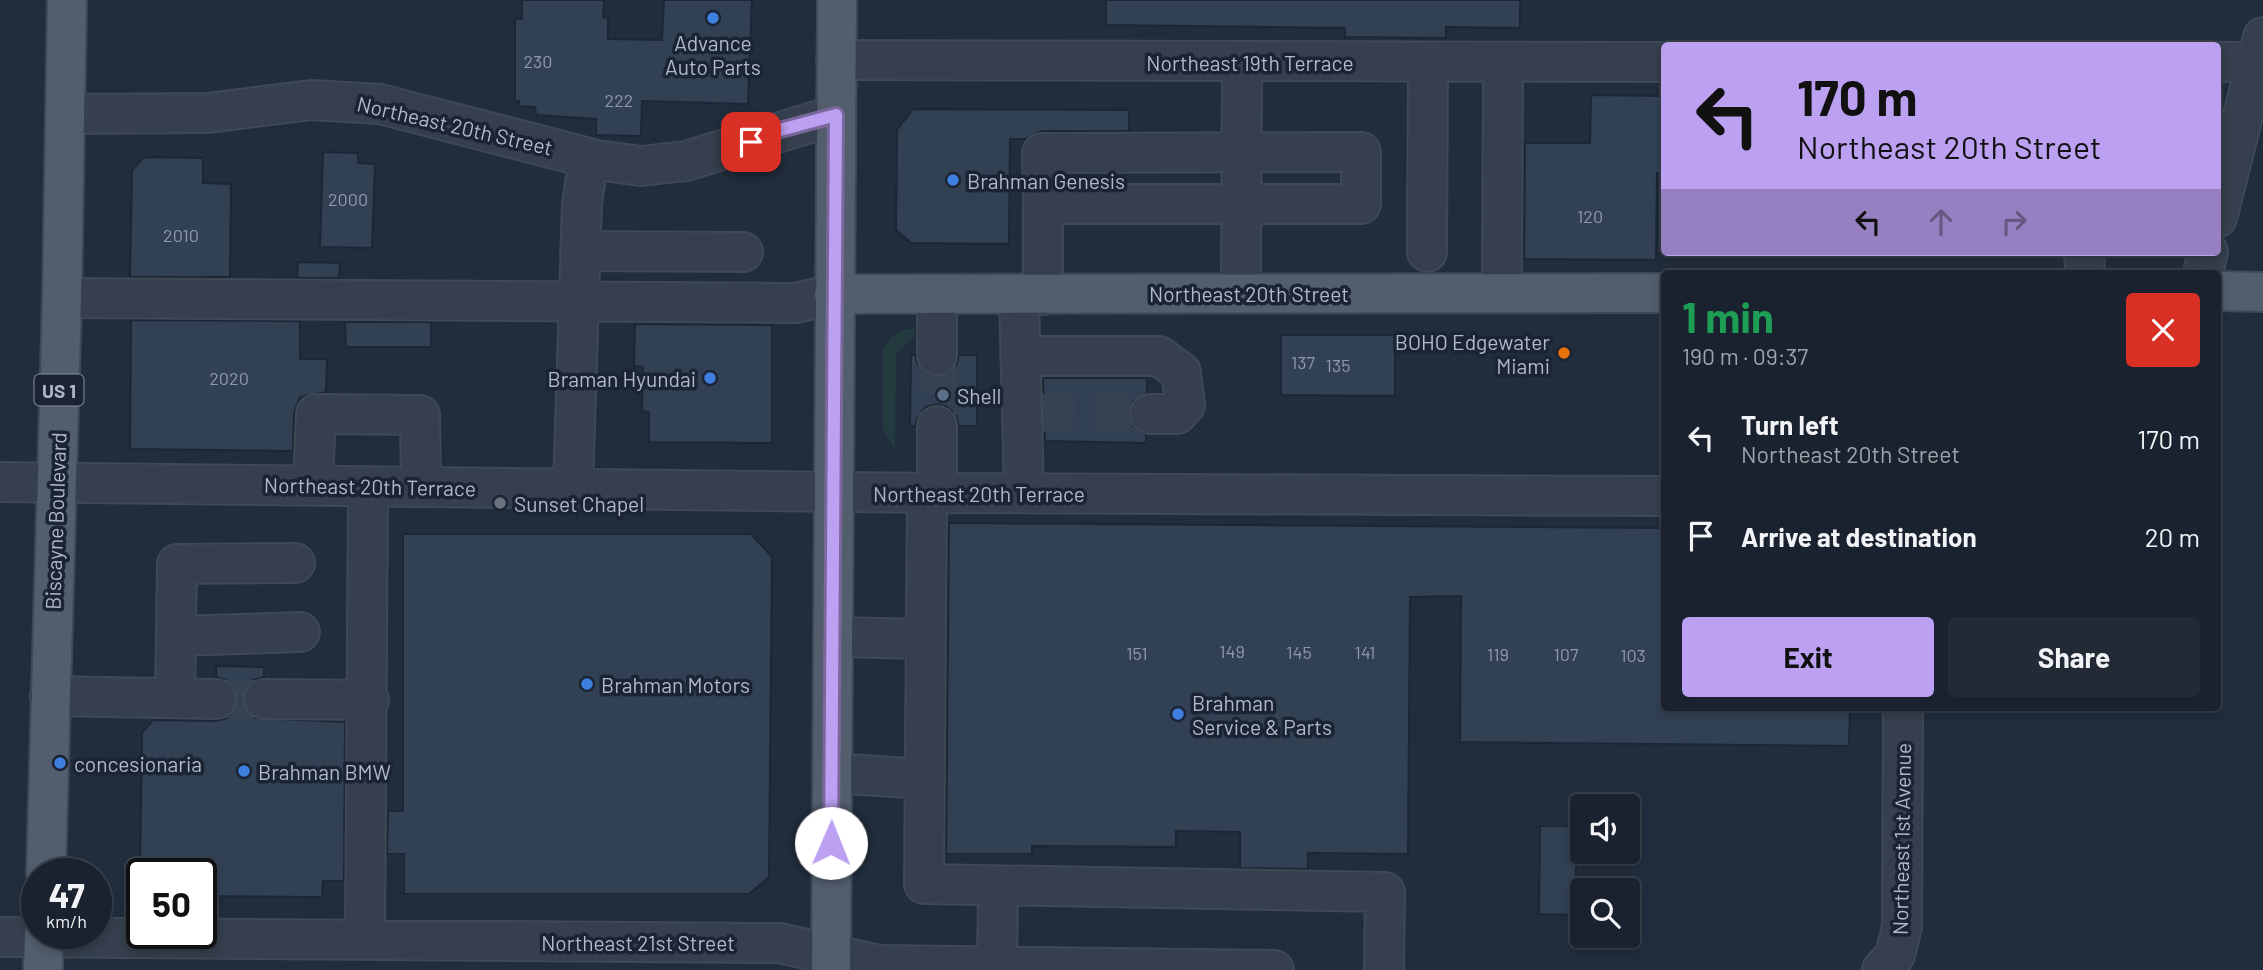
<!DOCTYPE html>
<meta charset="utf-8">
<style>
:root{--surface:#19222e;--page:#222a36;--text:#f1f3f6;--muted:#9fa4aa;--line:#373f4a;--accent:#bca0f2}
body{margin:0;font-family:Barlow,sans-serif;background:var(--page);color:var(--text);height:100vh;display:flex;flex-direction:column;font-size:26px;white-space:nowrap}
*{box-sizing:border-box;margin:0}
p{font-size:23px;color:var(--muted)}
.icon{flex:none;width:38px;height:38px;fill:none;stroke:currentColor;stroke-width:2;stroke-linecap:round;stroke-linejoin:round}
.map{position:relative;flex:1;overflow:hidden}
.drawer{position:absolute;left:1661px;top:270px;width:560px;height:441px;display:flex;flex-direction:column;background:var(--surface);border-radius:7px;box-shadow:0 4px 10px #0003,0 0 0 2px var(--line)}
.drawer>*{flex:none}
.hud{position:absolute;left:1661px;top:42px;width:560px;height:214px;border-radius:7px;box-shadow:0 4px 10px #0003,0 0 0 2px var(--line);background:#bca0f2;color:#111;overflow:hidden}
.fabs{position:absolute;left:1570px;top:794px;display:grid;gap:14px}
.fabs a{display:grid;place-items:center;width:70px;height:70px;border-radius:7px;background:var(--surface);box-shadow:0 4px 10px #0003,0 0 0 2px var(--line);font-size:35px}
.speed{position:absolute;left:21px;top:858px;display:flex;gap:14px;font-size:35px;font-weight:700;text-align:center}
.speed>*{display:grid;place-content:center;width:91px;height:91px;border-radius:50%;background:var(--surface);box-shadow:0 4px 10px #0003,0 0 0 2px var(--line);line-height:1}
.speed small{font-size:18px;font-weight:400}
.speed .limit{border:4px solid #111;border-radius:10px;background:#fff;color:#111}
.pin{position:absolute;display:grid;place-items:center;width:60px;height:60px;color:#fff;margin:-30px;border-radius:14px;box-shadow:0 4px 10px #0006}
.me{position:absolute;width:77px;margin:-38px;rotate:1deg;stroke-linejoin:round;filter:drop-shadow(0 0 5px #0008)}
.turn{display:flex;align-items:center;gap:24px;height:147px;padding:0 21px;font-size:32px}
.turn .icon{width:91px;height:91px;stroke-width:2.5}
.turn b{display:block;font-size:49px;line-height:60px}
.lanes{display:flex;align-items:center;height:66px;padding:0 21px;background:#0003;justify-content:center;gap:35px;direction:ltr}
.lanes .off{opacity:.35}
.round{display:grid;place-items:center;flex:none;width:74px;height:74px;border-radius:7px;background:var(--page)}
.head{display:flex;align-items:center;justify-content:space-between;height:119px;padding:0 21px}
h1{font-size:42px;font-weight:700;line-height:52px;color:#1e9e55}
.button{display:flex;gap:14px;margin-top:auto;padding:14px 21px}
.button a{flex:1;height:80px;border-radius:7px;background:var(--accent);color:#111;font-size:28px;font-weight:700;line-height:80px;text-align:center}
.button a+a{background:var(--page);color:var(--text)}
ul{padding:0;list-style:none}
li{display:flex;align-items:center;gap:21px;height:98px;padding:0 21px}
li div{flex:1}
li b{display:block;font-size:26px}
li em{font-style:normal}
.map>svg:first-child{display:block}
.green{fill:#233b3e}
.building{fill:#324054;stroke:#1c2634;stroke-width:2}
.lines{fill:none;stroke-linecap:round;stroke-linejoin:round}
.minor-tunnel{stroke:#364252;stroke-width:38;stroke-dasharray:38 19;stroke-linecap:butt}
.minor-casing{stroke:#3e4856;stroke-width:42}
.major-casing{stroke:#3e4856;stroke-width:42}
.minor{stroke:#353f4d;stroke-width:38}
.major{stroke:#525d6d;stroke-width:38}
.route-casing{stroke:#7a689d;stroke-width:18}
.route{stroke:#bca0f2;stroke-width:12}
.shop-dot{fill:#3f7fe0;stroke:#1a2432;stroke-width:2.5}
.food-dot{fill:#e8710a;stroke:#1a2432;stroke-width:2.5}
.service-dot{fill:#5c6f8a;stroke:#1a2432;stroke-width:2.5}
.worship-dot{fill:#6b7280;stroke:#1a2432;stroke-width:2.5}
.labels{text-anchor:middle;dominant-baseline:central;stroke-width:7;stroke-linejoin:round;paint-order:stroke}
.number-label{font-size:18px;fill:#8e99aa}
.shield{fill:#1a2432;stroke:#838c9c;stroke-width:2}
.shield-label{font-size:19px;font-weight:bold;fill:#b0b9c9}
.poi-label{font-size:21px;fill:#b0b9c9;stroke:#1a2432;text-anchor:start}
.street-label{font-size:21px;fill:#b0b9c9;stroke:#1a2432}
</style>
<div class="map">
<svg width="2263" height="970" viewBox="0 0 2263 970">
<rect width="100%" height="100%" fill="#212d3d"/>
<path class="green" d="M 915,328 L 914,337 L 896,354 L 895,449 L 883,431 L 883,351 L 891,338 L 901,330 Z"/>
<path class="building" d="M 522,0 L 604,0 L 603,17 L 608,18 L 608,39 L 662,40 L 664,0 L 752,0 L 748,104 L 642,101 L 641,136 L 596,135 L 596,119 L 536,115 L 535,107 L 519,106 L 519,101 L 515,101 L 515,19 L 522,19 Z
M 1106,0 L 1520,0 L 1520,28 L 1446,27 L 1446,38 L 1345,37 L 1345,28 L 1106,25 Z
M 1591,95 L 1664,96 L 1664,173 L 1657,173 L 1656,260 L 1524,259 L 1525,143 L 1590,143 Z
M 913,109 L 1129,110 L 1129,131 L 1042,131 L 1026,139 L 1010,139 L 1009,244 L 911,243 L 896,230 L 897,130 Z
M 323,152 L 358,153 L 358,163 L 375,164 L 372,248 L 320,247 Z
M 151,157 L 203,158 L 203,183 L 231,184 L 230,277 L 130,277 L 132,170 L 143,158 Z
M 298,262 L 340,263 L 339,278 L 297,278 Z
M 131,320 L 300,321 L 300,359 L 327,359 L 326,392 L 300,397 L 294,413 L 293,451 L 130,449 Z
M 345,322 L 431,322 L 431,347 L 346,347 Z
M 635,324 L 772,325 L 772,443 L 649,442 L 649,412 L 642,411 L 643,367 L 634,366 Z
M 1281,335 L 1395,335 L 1395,396 L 1281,395 Z
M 911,355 L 915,355 L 918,365 L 926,374 L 938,377 L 947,374 L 956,366 L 959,355 L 977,355 L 977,426 L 959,426 L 956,415 L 947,407 L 938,404 L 926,407 L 918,416 L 915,426 L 910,426 Z
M 1043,378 L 1147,378 L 1147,393 L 1131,403 L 1128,413 L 1131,425 L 1146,435 L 1146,443 L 1045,441 Z
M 949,523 L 1664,528 L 1664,707 L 1850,707 L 1849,746 L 1460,742 L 1461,596 L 1410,597 L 1408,854 L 1308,853 L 1308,869 L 1240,868 L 1240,832 L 1176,831 L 1176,847 L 1032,846 L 1032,854 L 946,854 Z
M 403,534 L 751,534 L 772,557 L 769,877 L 749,894 L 404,894 L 404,854 L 387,854 L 388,811 L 403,811 Z
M 216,666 L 264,667 L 264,677 L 253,680 L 246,687 L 242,698 L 245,710 L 254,718 L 345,722 L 344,881 L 323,881 L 322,897 L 201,896 L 201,873 L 140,873 L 142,733 L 153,720 L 216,721 L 227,718 L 235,710 L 238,699 L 235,689 L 228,681 L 216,677 Z
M 1540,826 L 1577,826 L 1575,915 L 1539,914 Z"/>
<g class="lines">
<path class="minor-tunnel" d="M 937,355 L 937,426
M 1037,413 L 1150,414
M 216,699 L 264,699"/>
<defs>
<path id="minor" d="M 836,60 L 1664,62
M 2217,62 L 2256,62
M 66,114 L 208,113 L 311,100 L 380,104 L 597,160 L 641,166 L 686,161 L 836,115
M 1043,204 L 1042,153 L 1361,152 L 1361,204 L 1043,204 L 1043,295
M 2217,218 L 2263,37
M 580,251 L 743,252
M 1427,252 L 1428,62
M 2084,252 L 2085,273
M 2203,273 L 2208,252
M 1241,293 L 1242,62
M 1502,293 L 1503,62
M 937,295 L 937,355
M 1019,295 L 1024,493
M 62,298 L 796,303 L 834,294
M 1020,356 L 1159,356 L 1181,372 L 1185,405 L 1177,414 L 1150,414
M 0,482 L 937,493 L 1664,496
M 313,485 L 316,414 L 420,415 L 421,486
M 573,489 L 582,203 L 589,158
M 927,493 L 924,884 L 1385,892 L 1384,970
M 937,493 L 937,426
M 176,636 L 300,632
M 833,637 L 926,639
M 50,696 L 216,699
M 175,698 L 177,564 L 295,563
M 264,699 L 369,700
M 832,773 L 925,779
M 0,937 L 779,943 L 880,965 L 1274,970
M 365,940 L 368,486
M 997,966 L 998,888
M 1882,970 L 1895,955 L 1902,927 L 1903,707"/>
<path id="major" d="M 2217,291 L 2263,292
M 834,294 L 1664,293
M 46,873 L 62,298 L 67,0
M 43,970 L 44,933
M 831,970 L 837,0"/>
</defs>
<use href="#minor" class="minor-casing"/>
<use href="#major" class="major-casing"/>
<use href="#minor" class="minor"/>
<use href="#major" class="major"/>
</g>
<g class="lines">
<defs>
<path id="route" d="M 751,142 L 780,130 L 836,115 L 831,843"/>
</defs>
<use href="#route" class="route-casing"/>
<use href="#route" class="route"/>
</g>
<g class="shop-dot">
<circle cx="713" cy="18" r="7"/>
<circle cx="953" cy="180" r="7"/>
<circle cx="710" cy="378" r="7"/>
<circle cx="587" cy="684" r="7"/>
<circle cx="1178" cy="714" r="7"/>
<circle cx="60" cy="763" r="7"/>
<circle cx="244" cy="771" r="7"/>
</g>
<circle class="food-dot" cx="1564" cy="353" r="7"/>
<circle class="service-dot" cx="943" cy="395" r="7"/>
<circle class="worship-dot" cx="500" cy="503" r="7"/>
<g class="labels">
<g class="number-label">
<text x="538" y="61">230</text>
<text x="619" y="100">222</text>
<text x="348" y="199">2000</text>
<text x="1590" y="216">120</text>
<text x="181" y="235">2010</text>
<text x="1303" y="362">137</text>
<text x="1338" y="365">135</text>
<text x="229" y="378">2020</text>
<text x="1232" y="651">149</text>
<text x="1299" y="652">145</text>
<text x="1365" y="652">141</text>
<text x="1137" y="653">151</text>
<text x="1498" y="654">119</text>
<text x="1566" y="654">107</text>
<text x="1633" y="655">103</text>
</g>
<rect class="shield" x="34.5" y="374.5" width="49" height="31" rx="5"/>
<g class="shield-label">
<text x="59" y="390">US 1</text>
</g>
<g class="poi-label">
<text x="713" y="42" text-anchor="middle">Advance<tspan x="713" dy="24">Auto Parts</tspan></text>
<text x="967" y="180">Brahman Genesis</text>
<text x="1550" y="341" text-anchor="end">BOHO Edgewater<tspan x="1550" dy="24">Miami</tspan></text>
<text x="696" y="378" text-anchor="end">Braman Hyundai</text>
<text x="957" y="395">Shell</text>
<text x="514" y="503">Sunset Chapel</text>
<text x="601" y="684">Brahman Motors</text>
<text x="1192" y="702">Brahman<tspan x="1192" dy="24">Service &amp; Parts</tspan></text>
<text x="74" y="763">concesionaria</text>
<text x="258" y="771">Brahman BMW</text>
</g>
<g class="street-label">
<text x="1250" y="62">Northeast 19th Terrace</text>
<text transform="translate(455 125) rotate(13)">Northeast 20th Street</text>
<text x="1249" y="293">Northeast 20th Street</text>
<text transform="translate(370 486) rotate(1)">Northeast 20th Terrace</text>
<text x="979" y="493">Northeast 20th Terrace</text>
<text transform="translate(55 521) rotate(-88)">Biscayne Boulevard</text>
<text transform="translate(1901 839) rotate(-89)">Northeast 1st Avenue</text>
<text x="638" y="942">Northeast 21st Street</text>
</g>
</g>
</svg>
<div class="fabs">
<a><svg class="icon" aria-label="sound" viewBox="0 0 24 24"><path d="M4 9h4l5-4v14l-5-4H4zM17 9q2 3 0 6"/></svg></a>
<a><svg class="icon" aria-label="search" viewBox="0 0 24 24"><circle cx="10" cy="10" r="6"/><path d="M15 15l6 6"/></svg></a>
</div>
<div class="speed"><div>47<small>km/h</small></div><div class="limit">50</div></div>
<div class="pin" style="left:751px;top:142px;background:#d93025"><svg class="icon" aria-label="arrive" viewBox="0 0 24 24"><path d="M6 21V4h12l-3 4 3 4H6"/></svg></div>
<svg class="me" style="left:831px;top:843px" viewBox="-20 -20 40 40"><circle r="19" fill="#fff"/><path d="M0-13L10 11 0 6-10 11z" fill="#bca0f2"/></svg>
<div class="hud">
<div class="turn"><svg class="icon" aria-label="left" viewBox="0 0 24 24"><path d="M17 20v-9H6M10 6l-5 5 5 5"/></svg><div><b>170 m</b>Northeast 20th Street</div></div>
<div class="lanes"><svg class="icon" aria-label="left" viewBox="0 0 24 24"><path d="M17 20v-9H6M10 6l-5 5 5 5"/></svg><svg class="icon off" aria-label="ahead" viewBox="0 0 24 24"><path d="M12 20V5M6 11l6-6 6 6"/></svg><svg class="icon off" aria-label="right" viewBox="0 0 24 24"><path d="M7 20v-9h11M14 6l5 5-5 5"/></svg></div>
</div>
<section class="drawer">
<div class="head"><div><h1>1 min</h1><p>190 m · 09:37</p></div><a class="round" style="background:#d93025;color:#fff"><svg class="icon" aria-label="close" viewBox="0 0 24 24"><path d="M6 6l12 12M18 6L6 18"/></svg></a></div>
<ul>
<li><svg class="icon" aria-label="left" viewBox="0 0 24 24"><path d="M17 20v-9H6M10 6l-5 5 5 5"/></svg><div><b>Turn left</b><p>Northeast 20th Street</p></div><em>170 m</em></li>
<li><svg class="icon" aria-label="arrive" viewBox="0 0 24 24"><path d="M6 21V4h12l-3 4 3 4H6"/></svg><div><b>Arrive at destination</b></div><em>20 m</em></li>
</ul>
<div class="button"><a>Exit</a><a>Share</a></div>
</section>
</div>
